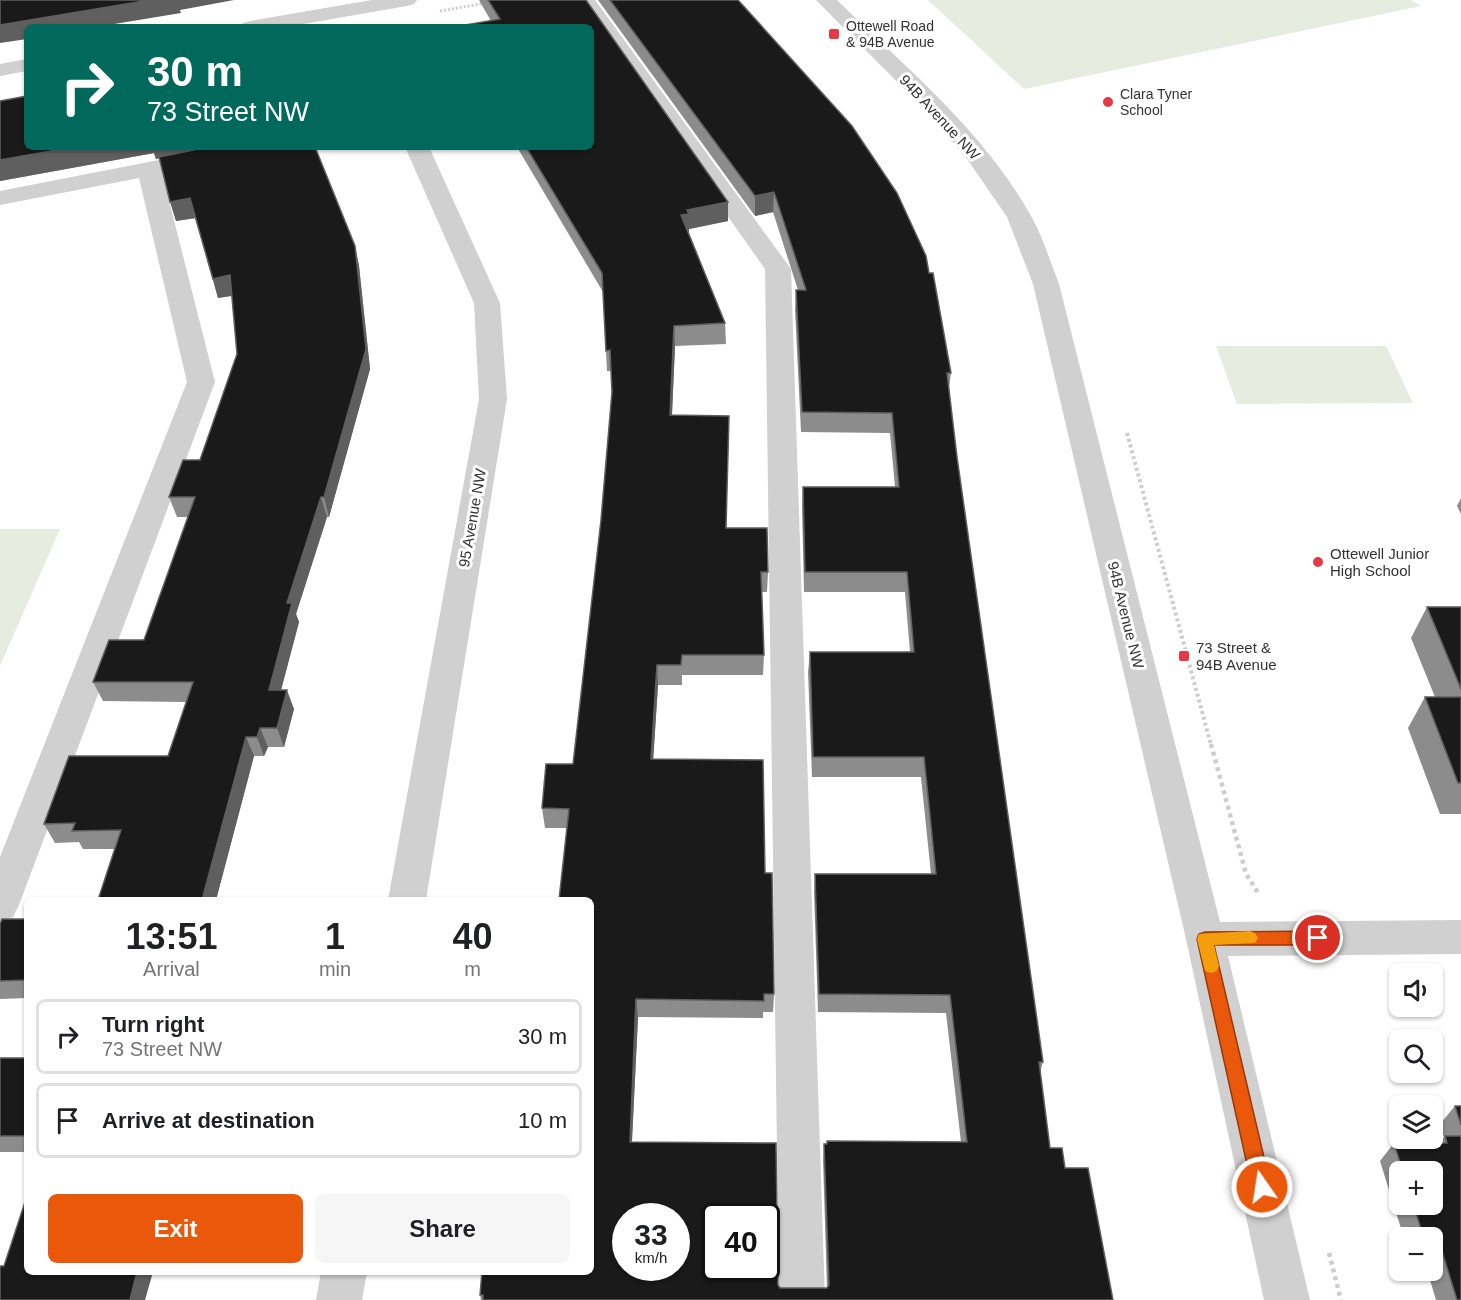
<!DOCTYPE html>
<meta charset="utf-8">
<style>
:root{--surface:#fff;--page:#f6f6f6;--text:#202124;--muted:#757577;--line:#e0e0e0;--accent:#ea580c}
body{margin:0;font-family:Arial,sans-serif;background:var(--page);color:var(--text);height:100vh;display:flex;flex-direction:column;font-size:22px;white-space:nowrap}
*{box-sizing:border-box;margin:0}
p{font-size:20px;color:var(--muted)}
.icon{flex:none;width:33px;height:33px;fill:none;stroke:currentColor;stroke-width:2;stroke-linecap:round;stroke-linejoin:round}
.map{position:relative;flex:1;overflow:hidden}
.drawer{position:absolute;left:24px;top:897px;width:570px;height:378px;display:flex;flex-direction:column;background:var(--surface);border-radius:9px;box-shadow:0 2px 4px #0004}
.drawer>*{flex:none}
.top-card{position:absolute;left:24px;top:24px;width:570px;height:126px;border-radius:9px;box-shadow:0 2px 4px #0004;background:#00695c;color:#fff;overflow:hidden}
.buttons{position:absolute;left:1389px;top:963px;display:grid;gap:12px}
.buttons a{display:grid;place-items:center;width:54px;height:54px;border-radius:9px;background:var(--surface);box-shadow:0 2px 4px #0004;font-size:30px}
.speed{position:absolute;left:612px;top:1203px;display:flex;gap:12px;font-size:30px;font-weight:700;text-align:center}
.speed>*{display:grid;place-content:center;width:78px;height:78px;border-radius:50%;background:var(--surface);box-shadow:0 2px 4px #0004;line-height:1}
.speed small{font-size:15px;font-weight:400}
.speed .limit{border:3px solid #111;border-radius:9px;background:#fff;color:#111}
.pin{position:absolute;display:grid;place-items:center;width:51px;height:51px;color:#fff;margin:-26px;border:3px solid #fff;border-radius:50%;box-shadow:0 2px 6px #0007}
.me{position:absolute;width:66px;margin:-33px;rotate:347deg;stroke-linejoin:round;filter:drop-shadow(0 0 4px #0008)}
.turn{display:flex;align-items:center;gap:21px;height:126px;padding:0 24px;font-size:27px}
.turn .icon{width:78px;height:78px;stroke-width:2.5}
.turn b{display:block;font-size:42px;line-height:51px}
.eta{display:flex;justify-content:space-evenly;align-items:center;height:102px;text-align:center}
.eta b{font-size:36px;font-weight:800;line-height:42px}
.primary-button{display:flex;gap:12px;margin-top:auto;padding:12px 24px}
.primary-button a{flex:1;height:69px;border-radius:9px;background:var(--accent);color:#fff;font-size:24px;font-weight:800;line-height:69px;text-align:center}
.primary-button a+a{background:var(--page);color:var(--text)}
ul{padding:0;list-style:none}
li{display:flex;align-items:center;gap:18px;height:75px;margin:0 12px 9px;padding:0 12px;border:3px solid var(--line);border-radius:9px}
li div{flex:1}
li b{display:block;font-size:22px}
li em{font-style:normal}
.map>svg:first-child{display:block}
.green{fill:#e6ecdf}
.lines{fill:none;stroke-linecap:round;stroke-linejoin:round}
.path-far2{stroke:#cdcdcd;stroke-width:3;stroke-dasharray:2 2;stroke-linecap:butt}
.path-far1{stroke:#cdcdcd;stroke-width:4;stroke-dasharray:3 3;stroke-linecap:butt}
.path{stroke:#cdcdcd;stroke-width:4.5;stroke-dasharray:4 4;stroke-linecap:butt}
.minor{fill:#d0d0d0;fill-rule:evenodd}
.wall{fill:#8c8c8c;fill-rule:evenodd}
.shaded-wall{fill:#5f5f5f}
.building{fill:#1a1a1a;stroke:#5f5f5f;stroke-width:1.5;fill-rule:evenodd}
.route{fill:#ea580c;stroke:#983908;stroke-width:1.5}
.slow{fill:#f59e0b}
.poi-dot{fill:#e63946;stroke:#fff;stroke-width:2}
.labels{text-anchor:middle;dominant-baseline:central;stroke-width:6;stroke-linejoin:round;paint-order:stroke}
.far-poi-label{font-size:14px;fill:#333;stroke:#fff;text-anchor:start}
.street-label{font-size:15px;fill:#333;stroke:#fff}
.poi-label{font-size:15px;fill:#333;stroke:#fff;text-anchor:start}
</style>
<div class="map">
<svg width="1461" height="1300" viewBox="0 0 1461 1300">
<rect width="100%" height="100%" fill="#fff"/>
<path class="green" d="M 928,0 L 1411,0 L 1421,6 L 1024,89 Z
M 1216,346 L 1386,346 L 1413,403 L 1237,404 Z
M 0,529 L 60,529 L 0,666 Z"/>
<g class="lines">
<path class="path-far2" d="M 440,11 L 486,3"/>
<path class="path-far1" d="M 1127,433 L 1211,745"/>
<path class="path" d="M 1211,744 L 1246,874 L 1259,894
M 1329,1253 L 1341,1300"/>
<path class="minor" d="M 372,0 L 417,0 L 414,4 L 407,6 L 286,27 L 240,27 L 243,23 L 250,21 Z
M 575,0 L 595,0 L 791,269 L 825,1300 L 779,1300 L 765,269 Z
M 816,0 L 837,0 C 905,67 984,131 1031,216 C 1043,237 1050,261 1059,284 L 1220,922 L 1461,920 L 1461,954 L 1228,956 L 1310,1300 L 1264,1300 L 1186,939 L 1033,284 L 1007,217 L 965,156 L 918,103 Z
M 27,59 L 27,71 L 0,76 L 0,64 Z
M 405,147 L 429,147 L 500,303 L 507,399 L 426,900 L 388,900 L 479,399 L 474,303 Z
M 169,158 L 177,160 L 181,165 L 177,170 L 162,173 L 215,382 L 19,905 L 13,917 L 0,921 L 0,857 L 187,382 L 139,178 L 0,205 L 0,191 Z
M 321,1272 L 367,1272 L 362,1300 L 316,1300 Z"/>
</g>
<path class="wall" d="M 479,0 L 586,0 L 728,202 L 728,221 L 689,229 L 689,233 L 725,323 L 726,344 L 675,346 L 672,415 L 729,416 L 726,528 L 768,572 L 767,592 L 762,592 L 764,655 L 763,675 L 682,675 L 682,685 L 658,685 L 653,759 L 765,873 L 774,994 L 773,1012 L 763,1012 L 763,1018 L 638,1017 L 632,1142 L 780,1288 L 827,1288 L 823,1160 L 824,1144 L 961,1142 L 946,1013 L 818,1012 L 814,892 L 815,874 L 931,874 L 921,777 L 812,777 L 808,672 L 810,652 L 910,652 L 905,592 L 804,592 L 802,507 L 803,487 L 895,487 L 890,433 L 801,432 L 795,310 L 796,290 L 798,290 L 773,212 L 755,216 L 598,0 L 738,0 L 951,373 L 949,388 L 957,457 L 1043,1062 L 1040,1072 L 1050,1148 L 1065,1168 L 1113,1300 L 481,1300 L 480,1295 L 591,1272 L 567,828 L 545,828 L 542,808 L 573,764 L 601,520 L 612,392 L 611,371 L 607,371 L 603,292 L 517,147 L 591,147 L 491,21 Z
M 0,101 L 27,147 L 315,147 L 355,246 L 359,266 L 370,369 L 329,517 L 327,517 L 296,614 L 299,622 L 281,690 L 294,709 L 284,747 L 268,747 L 264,756 L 254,756 L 216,900 L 98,900 L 115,849 L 83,849 L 79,842 L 55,843 L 44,824 L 168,756 L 186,702 L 103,701 L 93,682 L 144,640 L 188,517 L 177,517 L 169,497 L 200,460 L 237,354 L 232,296 L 218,298 L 195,218 L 176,221 L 159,158 L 156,159 L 154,153 L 0,181 Z
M 1461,498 L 1461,514 L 1457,506 Z
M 1427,607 L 1461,607 L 1461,814 L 1440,814 L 1408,728 L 1425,697 L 1435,697 L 1411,638 Z
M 27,919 L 27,998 L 0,999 L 0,924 Z
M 0,1058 L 27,1058 L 27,1152 L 0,1152 Z
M 1455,1106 L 1461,1106 L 1461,1300 L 1436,1300 L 1427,1270 L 1432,1270 L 1432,1238 L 1404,1238 L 1380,1161 L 1394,1143 L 1440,1143 L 1444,1137 L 1440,1124 ZM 1400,1172 L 1432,1172 L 1432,1204 L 1400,1204 Z"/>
<path class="shaded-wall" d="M 150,0 L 234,0 L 180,10 L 181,13 L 96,27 L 27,27 L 27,39 L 0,43 L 0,25 Z
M 74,147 L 216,147 L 156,159 L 154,153 L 0,181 L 0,160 Z
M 774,192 L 773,212 L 755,216 L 755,196 Z
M 190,198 L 196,218 L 176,221 L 170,202 Z
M 728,202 L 728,221 L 689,229 L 689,233 L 681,215 L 687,210 Z
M 355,246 L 359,266 L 370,369 L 329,517 L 324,497 Z
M 230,275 L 236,295 L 218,298 L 213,279 Z
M 674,326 L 675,346 L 671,436 L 670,415 Z
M 321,497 L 327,517 L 296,614 L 299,622 L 276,709 L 269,690 L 287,603 Z
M 657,665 L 658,685 L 652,779 L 651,759 Z
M 287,690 L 294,709 L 284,747 L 277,728 Z
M 260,728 L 268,747 L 264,756 L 257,737 Z
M 246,737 L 254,756 L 216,900 L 202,900 Z
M 636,999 L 638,1017 L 631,1159 L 630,1142 Z
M 137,1272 L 153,1272 L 145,1300 L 130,1300 Z"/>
<path class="building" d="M 0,0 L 150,0 L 0,25 Z
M 488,0 L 586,0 L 728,202 L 687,210 L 689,214 L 681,215 L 725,323 L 674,326 L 670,415 L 729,416 L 726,528 L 767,528 L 768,572 L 761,572 L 764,655 L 682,655 L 681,665 L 657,665 L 651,759 L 763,760 L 765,873 L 772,873 L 774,994 L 764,994 L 764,1001 L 636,999 L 630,1142 L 776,1143 L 778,1285 L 780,1288 L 827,1288 L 829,1285 L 824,1144 L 827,1144 L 827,1141 L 967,1142 L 950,995 L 819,994 L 815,874 L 936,874 L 924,757 L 813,757 L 810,652 L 914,652 L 907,572 L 805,572 L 803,487 L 899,487 L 892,413 L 802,412 L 796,290 L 806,290 L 774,192 L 755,196 L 610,0 L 738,0 L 852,126 L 897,193 L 926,256 L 929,273 L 933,273 L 951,373 L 947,373 L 957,457 L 1043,1062 L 1039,1062 L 1050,1148 L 1062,1148 L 1065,1168 L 1088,1168 L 1113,1300 L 483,1300 L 483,1295 L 480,1295 L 482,1272 L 591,1272 L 591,900 L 559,900 L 569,809 L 542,808 L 546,764 L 573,764 L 601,520 L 612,392 L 610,350 L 606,351 L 602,273 L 526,147 L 591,147 L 591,27 L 454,27 L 500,19 ZM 626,1216 L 676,1216 L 676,1268 L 626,1268 ZM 716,1216 L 766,1216 L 766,1268 L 716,1268 Z
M 27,96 L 27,147 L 74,147 L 0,160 L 0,101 Z
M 208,147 L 315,147 L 355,246 L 366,349 L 324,497 L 321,497 L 287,603 L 292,603 L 269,690 L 287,690 L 277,728 L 260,728 L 257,737 L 246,737 L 202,900 L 98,900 L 121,830 L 72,831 L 75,823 L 44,824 L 69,756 L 168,756 L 193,682 L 93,682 L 109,640 L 144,640 L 195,497 L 169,497 L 183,460 L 200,460 L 237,354 L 230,275 L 213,279 L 190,198 L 170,202 L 159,157 Z
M 1427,607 L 1461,607 L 1461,689 Z
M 1425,697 L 1461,697 L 1461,783 L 1458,783 Z
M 2,919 L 27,919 L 27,980 L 0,981 L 0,924 Z
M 0,1058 L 27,1058 L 27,1136 L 0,1136 Z
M 1455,1106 L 1461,1106 L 1461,1125 Z
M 1445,1136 L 1461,1136 L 1461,1300 L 1457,1300 L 1436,1232 L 1422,1232 L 1413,1204 L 1432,1204 L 1432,1172 L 1403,1172 L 1394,1143 L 1447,1143 Z
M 27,1196 L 27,1272 L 137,1272 L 130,1300 L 0,1300 L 0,1266 L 4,1266 Z"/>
<path class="route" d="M 1318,931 L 1324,933 L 1326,938 L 1324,943 L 1318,945 L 1214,945 L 1271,1187 L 1268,1193 L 1262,1196 L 1255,1193 L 1252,1187 L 1197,939 L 1199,934 L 1205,932 Z"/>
<path class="slow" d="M 1250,931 L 1255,933 L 1258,938 L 1255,943 L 1214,945 L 1219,966 L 1217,971 L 1211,973 L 1205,971 L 1197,939 L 1199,934 Z"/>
<g class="poi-dot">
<rect x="828" y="28" width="12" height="12" rx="3"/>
<circle cx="1108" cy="102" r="6"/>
<circle cx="1318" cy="562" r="6"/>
<rect x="1178" y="650" width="12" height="12" rx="3"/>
</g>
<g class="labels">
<g class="far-poi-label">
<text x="846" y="26">Ottewell Road<tspan x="846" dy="16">&amp; 94B Avenue</tspan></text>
<text x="1120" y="94">Clara Tyner<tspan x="1120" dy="16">School</tspan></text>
</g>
<g class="street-label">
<text transform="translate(940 117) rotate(47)">94B Avenue NW</text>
<text transform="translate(472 518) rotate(-80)">95 Avenue NW</text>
<text transform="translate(1126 615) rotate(76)">94B Avenue NW</text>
</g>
<g class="poi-label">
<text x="1330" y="553">Ottewell Junior<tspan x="1330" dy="17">High School</tspan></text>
<text x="1196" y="647">73 Street &amp;<tspan x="1196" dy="17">94B Avenue</tspan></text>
</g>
</g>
</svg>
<div class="buttons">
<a><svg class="icon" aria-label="sound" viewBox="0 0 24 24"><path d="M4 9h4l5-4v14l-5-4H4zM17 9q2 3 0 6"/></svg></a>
<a><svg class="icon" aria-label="search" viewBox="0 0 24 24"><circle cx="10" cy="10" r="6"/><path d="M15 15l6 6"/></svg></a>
<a><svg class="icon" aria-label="layers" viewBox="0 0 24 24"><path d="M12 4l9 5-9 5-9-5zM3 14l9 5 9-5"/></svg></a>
<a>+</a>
<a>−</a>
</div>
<div class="speed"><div>33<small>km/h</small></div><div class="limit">40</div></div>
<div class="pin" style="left:1318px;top:938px;background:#d93025"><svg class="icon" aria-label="arrive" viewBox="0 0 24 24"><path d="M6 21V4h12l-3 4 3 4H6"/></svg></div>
<svg class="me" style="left:1262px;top:1187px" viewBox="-20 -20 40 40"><circle r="17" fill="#ea580c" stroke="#fff" stroke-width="3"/><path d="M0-11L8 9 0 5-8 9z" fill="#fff"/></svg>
<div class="top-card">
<div class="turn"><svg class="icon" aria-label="right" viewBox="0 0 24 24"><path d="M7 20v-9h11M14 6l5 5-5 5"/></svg><div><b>30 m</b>73 Street NW</div></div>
</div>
<section class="drawer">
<div class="eta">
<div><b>13:51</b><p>Arrival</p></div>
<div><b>1</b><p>min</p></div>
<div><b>40</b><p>m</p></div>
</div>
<ul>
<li><svg class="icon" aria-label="right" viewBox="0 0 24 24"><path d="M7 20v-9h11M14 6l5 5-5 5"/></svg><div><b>Turn right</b><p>73 Street NW</p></div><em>30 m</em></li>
<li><svg class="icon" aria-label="arrive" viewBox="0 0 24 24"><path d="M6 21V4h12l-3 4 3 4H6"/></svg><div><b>Arrive at destination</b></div><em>10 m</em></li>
</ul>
<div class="primary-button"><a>Exit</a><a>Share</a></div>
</section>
</div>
